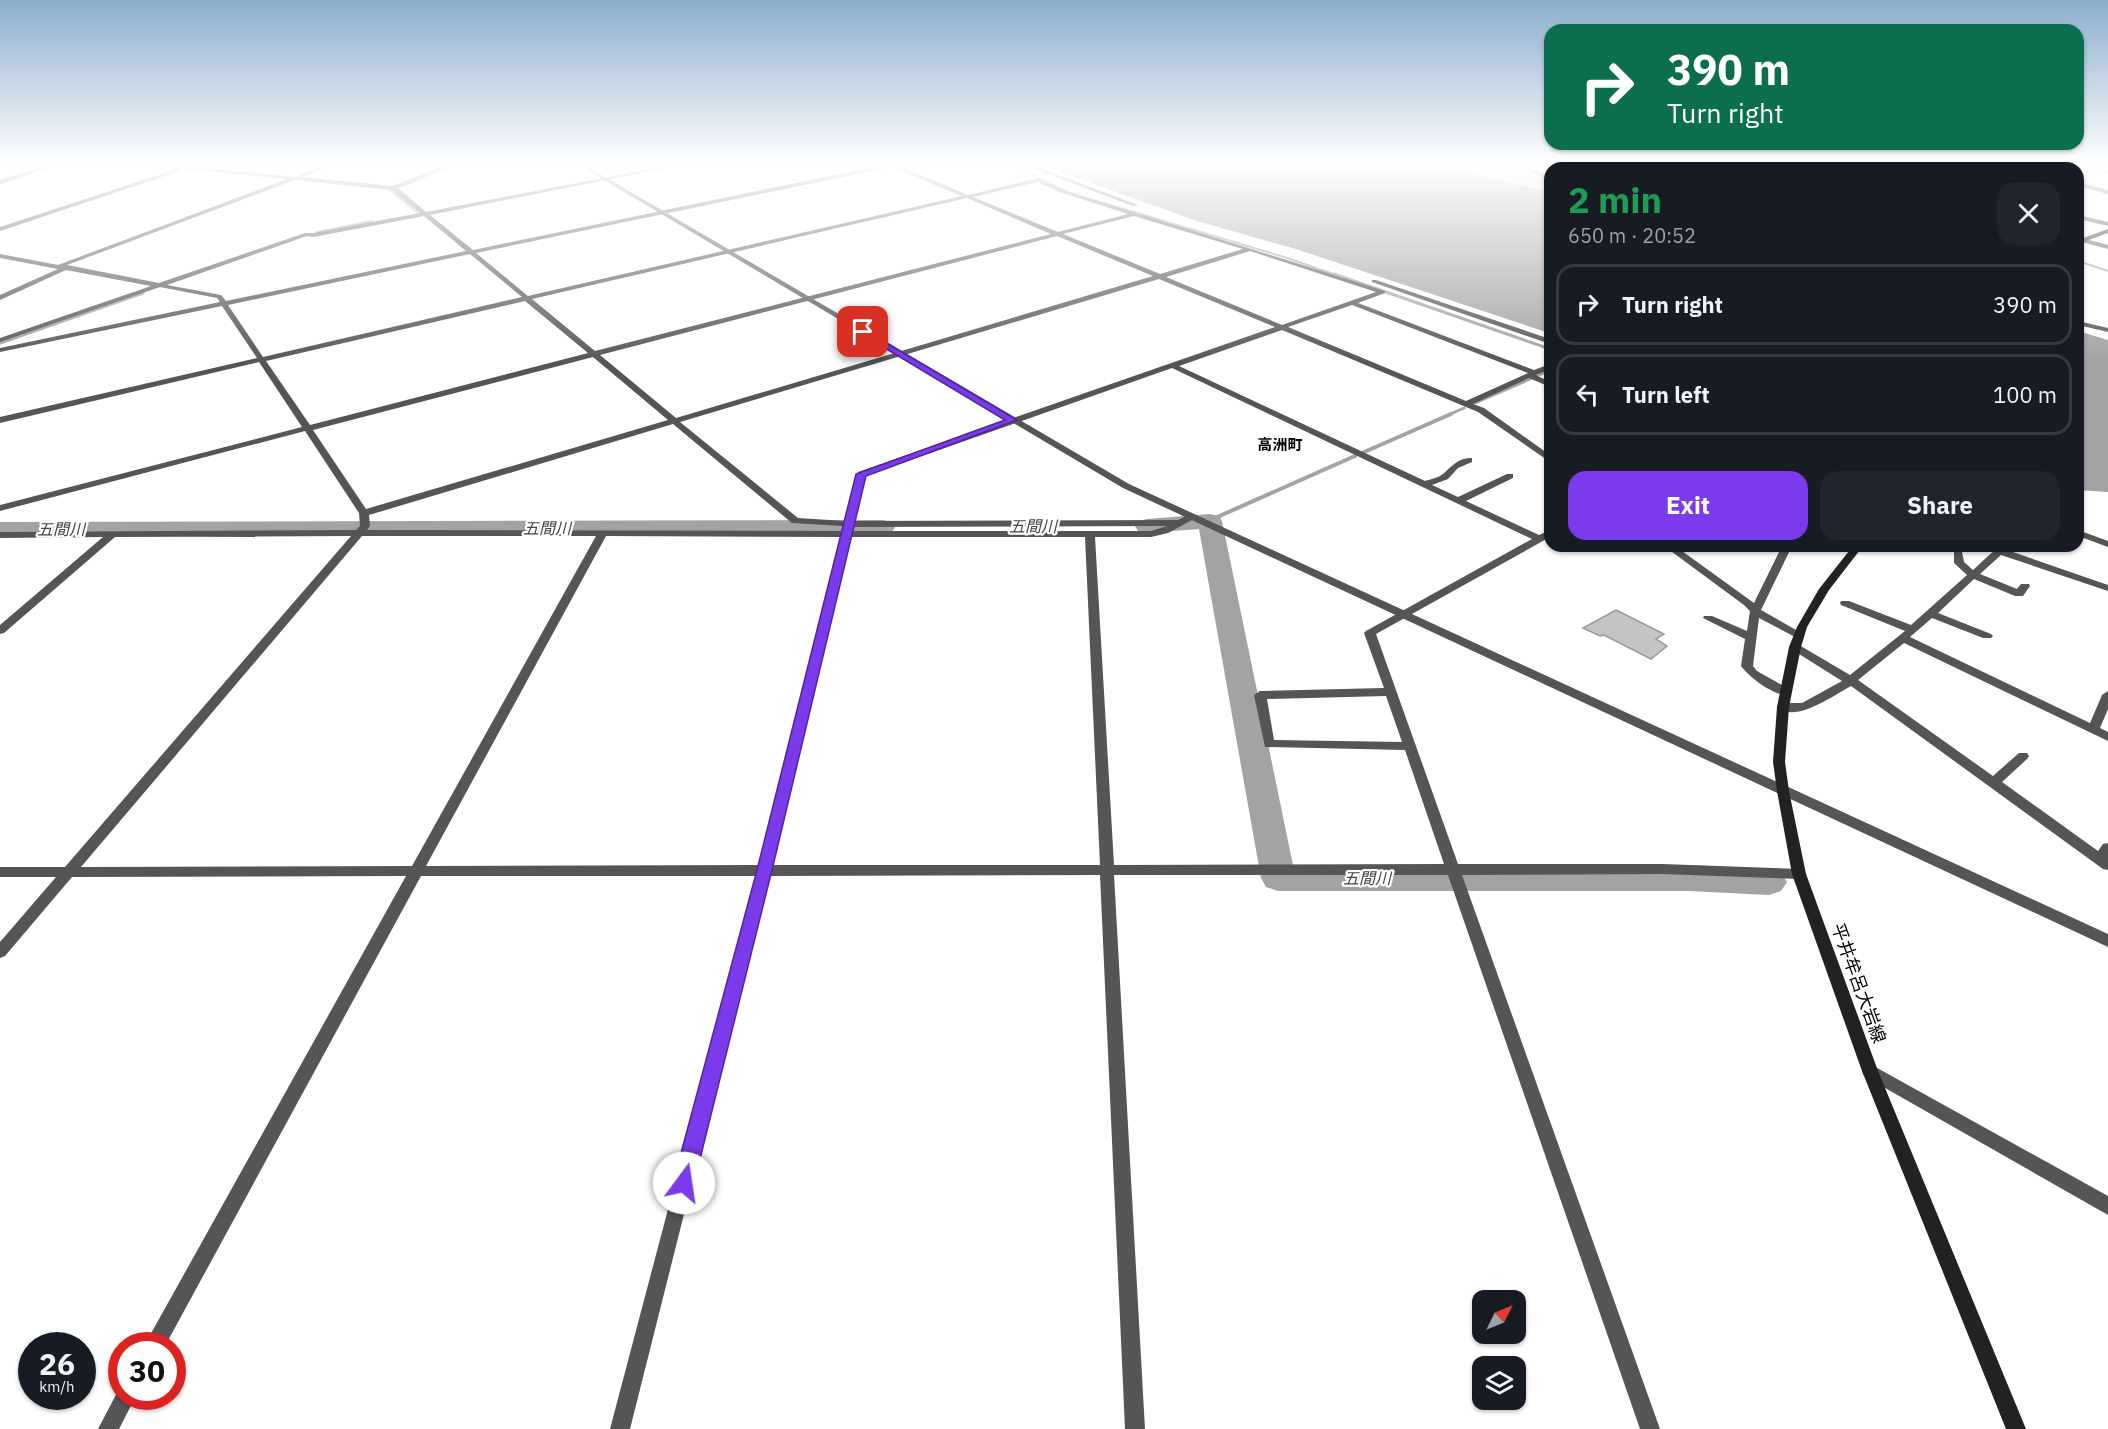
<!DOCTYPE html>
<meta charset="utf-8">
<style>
:root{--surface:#171b24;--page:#20242c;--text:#f1f3f6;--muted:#9ea1a6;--line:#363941;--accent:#7c3aed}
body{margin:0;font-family:"IBM Plex Sans","Noto Sans JP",sans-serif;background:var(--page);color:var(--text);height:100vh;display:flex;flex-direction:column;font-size:22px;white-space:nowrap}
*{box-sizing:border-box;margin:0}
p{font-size:20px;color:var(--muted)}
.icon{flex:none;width:33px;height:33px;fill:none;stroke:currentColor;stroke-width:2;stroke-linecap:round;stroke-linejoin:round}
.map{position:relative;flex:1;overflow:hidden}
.drawer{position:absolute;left:1544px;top:162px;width:540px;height:390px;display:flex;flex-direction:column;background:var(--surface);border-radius:18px;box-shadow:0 2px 4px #0004}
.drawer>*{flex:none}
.guide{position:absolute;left:1544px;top:24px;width:540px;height:126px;border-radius:18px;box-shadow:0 2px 4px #0004;background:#0b6e4f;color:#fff;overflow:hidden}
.needle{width:39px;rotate:47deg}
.fabs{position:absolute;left:1472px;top:1290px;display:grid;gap:12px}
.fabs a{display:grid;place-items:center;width:54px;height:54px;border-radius:12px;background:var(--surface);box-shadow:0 2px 4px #0004;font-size:30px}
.speed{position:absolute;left:18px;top:1332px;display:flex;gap:12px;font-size:30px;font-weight:700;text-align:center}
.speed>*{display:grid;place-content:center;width:78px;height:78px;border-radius:50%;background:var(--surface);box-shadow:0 2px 4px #0004;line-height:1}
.speed small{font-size:15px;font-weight:400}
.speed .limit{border:9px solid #d22;background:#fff;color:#111}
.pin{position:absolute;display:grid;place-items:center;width:51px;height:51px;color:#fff;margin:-26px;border-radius:12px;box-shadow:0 3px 9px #0006}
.me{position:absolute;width:66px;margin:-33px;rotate:14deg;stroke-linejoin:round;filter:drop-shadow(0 0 4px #0008)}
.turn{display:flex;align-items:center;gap:21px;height:126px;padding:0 24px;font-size:27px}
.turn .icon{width:78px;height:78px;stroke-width:2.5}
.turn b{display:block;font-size:42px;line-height:51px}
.round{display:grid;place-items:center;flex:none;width:63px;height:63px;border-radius:18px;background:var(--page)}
.summary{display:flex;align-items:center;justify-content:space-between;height:102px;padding:0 24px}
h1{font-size:36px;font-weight:700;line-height:45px;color:#1e9e55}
.primary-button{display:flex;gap:12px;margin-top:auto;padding:12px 24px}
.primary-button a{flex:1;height:69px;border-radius:18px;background:var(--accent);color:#fff;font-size:24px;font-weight:700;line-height:69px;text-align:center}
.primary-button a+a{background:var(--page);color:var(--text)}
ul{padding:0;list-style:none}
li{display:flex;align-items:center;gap:18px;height:81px;margin:0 12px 9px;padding:0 12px;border:3px solid var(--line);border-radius:18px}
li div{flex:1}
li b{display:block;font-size:22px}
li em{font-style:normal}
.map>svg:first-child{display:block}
.green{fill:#dcdcdc}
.water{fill:#a3a3a3}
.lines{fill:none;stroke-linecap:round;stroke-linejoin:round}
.stream-far2{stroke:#a3a3a3;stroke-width:2}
.stream-far1{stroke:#a3a3a3;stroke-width:3}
.stream{stroke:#a3a3a3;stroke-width:4}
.river{fill:#a3a3a3;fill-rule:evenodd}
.building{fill:#c4c4c4;stroke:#999;stroke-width:1.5}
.minor{fill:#555;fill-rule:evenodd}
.tertiary{fill:#555;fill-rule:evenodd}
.secondary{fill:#222;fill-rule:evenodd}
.route{fill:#7c3aed;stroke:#51269a;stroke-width:1.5}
.labels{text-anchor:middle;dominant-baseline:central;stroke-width:4.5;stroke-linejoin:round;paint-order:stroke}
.far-quarter-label{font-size:15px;font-weight:bold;fill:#000;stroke:#fff}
.water-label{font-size:16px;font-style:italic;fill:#444;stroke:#fff}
.near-street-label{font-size:18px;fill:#000;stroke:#fff}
</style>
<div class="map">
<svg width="2108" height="1429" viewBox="0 0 2108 1429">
<rect width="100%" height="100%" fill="#fff"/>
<path class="green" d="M 1442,164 L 1510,164 L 1549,179 L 1549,191 Z"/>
<path class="water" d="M 1038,164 L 1436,164 L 1549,192 L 1549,333 L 1296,249 L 1197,221 Z
M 2078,331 L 2108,340 L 2108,492 L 2078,490 Z"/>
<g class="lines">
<path class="stream-far2" d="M 1009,164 L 1066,191
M 1944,164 L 1950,166
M 2080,164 L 2108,172
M 398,188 L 456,164
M 390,190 L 417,212
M 1104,203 L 1284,257 L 1339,276
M 317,232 L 372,221
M 2078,261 L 2108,271"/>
<path class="stream-far1" d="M 1334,274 L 1550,349
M 0,343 L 143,293
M 1536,376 L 1550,370
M 1475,403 L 1530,379
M 1448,415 L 1464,408"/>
<path class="stream" d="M 1362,453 L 1451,414
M 1215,518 L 1355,456"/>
<path class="river" d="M 1210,514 L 1219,516 L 1222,521 L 1293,865 L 1689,865 L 1769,869 L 1781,873 L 1787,882 L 1781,891 L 1769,895 L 1689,891 L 1278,891 L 1266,887 L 1261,878 L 1199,529 L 1147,533 L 1138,531 L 1135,526 L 1138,521 L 1147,519 Z
M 883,520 L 892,522 L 895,527 L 892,532 L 883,534 L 0,536 L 0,522 Z"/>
</g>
<path class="building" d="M 1616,610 L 1664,634 L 1656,639 L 1667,646 L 1651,659 L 1604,635 L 1600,636 L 1583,628 Z"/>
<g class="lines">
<path class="minor" d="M 51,164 L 60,164 L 0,184 L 0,180 Z
M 144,164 L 166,164 L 294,177 L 327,164 L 335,164 L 302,177 L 393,186 L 448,164 L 455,164 L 398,188 L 426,212 L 675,164 L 687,164 L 430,215 L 473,250 L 887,164 L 898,164 L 897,165 L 968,195 L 1039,178 L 1061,189 L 1385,291 L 1385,293 L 1358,303 L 1534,370 L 1550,364 L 1550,369 L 1536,375 L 1550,382 L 1550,387 L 1529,378 L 1473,404 L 1484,408 L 1550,455 L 1550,462 L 1478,412 L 1282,330 L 1179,366 L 1425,481 C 1431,479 1438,478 1443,474 C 1452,466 1459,457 1472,458 L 1472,462 L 1458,468 L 1448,479 L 1432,485 L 1458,497 L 1507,474 L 1513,474 L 1513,478 L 1466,501 L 1539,535 L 1550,530 L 1550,537 L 1376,634 L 1458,864 L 1662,864 L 1799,869 L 1804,870 L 1806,874 L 1804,878 L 1799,879 L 1662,874 L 1462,875 L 1660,1429 L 1640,1429 L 1448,875 L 1114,875 L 1145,1429 L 1125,1429 L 1100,875 L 769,876 L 630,1429 L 610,1429 L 756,876 L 421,876 L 165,1346 L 144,1346 L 406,876 L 72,877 L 5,956 L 0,958 L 0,942 L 56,877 L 0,877 L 0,867 L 65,867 L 351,536 L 115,537 L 4,633 L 0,634 L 0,625 L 103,537 L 0,538 L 0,532 L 356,530 L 360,526 L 359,513 L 305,431 L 0,511 L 0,505 L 302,427 L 259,362 L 0,423 L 0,417 L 257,358 L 222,306 L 0,352 L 0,348 L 220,302 L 217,298 L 160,287 L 0,342 L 0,338 L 151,286 L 66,270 L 0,300 L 0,295 L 58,269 L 0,258 L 0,254 L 58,265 L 287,179 L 180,169 L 180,171 L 0,231 L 0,227 L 177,169 ZM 891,167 L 962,196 L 528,296 L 476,253 ZM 295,180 L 392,190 L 420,213 L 313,233 L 305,233 L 159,283 L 67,265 ZM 1038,182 L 1057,191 L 1128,214 L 1058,232 L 973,197 ZM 967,198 L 1051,234 L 595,351 L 532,299 ZM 424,216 L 466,251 L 226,301 L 221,295 L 167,285 L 307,236 L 313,237 ZM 1134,216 L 1243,249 L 1160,274 L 1063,234 ZM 1057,236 L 1153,276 L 676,418 L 600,355 ZM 1250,251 L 1376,292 L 1282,325 L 1166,277 ZM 470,254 L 522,297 L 263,357 L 228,305 ZM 1159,279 L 1275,327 L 858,472 L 845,521 L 798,518 L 680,422 ZM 525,301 L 588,353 L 310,425 L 266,361 ZM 1352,305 L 1528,373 L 1466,401 L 1288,327 ZM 593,357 L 668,420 L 366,509 L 313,430 ZM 1172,368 L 1532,539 L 1366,631 L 1364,633 L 1384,688 L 1260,691 L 1254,695 L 1265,747 L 1405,750 L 1444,864 L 1114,865 L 1095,537 L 1151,537 L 1168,533 L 1194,519 L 1194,515 L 1188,515 L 1178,520 L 854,521 L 865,476 ZM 673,424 L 792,523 L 843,526 L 842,531 L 367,530 L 370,526 L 369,515 ZM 1167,526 L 1151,531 L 852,531 L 853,527 ZM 362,536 L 596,536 L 412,866 L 81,867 ZM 606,536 L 841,537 L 758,865 L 426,866 ZM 851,537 L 1085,537 L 1100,865 L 772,865 ZM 1386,696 L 1402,742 L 1274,740 L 1267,699 Z
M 1021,164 L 1029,164 L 1138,205 L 1133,206 Z
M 1511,164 L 1519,164 L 1550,176 L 1550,180 Z
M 1589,164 L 1596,164 L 1603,168 L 1596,168 Z
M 1872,164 L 1880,164 L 1889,168 L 1881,168 Z
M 2009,164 L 2026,164 L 2005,168 L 1990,168 Z
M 2078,182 L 2108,190 L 2108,194 L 2078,186 Z
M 2078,215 L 2108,222 L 2108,226 L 2078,219 Z
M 2078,237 L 2108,245 L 2108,249 L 2078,241 Z
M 1372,280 L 1376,280 L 1550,339 L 1550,344 L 1372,282 Z
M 2078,321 L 2108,328 L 2108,332 L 2078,325 Z
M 2078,530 L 2108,541 L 2108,547 L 2078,536 Z
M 1664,546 L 1675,546 L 1754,603 L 1782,546 L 1792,546 L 1761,610 L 1805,635 L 1799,638 L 1795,637 L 1759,618 L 1753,666 L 1757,671 L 1789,689 L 1791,692 L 1789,695 C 1775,697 1749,677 1741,666 L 1745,639 L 1703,618 L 1704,616 L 1712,616 L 1747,631 L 1750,611 L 1744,605 Z
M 1999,546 L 2010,546 L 2007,550 L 2108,585 L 2108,591 L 2001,555 L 1980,574 L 2017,589 L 2021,584 L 2029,584 L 2030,586 L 2023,596 L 2015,596 L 1974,579 L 1938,613 L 1991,634 L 1993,636 L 1991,638 L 1983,638 L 1932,618 L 1910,637 L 2090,723 L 2102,695 L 2108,691 L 2108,709 L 2100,728 L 2108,732 L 2108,741 L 1904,643 L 1858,680 L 1993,776 L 2019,753 L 2027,753 L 2029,756 L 2027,759 L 2002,782 L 2098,851 L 2103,844 L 2108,843 L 2108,870 L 2103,869 L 1851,686 C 1834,695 1795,724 1777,707 L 1783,703 L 1802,703 L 1842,681 L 1791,649 L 1789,647 L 1791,645 L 1799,645 L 1850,675 L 1905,631 L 1841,605 L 1840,603 L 1841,601 L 1849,601 L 1911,625 L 1967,575 L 1954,563 L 1954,552 L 1962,552 L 1964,562 L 1973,570 Z
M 1870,1064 L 2108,1196 L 2108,1215 L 1864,1076 L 1862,1071 L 1864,1066 Z
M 122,1388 L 122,1396 L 136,1396 L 119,1429 L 98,1429 L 119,1389 Z"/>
<path class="tertiary" d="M 577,164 L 583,164 L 1129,484 L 2108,934 L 2108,947 L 1123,488 Z"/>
<path class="secondary" d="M 1729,164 L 1737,164 L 1744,168 L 1736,168 Z
M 2108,229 L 2108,233 L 2078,244 L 2078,240 Z
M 1853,546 L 1863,546 L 1829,590 L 1807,627 L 1801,647 L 1789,707 L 1785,762 L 1789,791 L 1806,874 L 1878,1071 L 2026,1429 L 2006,1429 L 1862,1071 L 1792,874 L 1777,791 L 1773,762 L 1777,707 L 1789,647 L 1797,627 L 1819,589 Z"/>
</g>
<linearGradient id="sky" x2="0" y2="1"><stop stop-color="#8cadcc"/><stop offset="0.45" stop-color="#fff"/><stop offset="1" stop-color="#fff" stop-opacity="0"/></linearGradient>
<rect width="2108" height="364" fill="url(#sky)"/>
<path class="route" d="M 863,329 L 1017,420 L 866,476 L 772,870 L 694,1183 L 691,1190 L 684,1192 L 676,1190 L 673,1183 L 757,870 L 856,474 L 1005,420 L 860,333 L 858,332 Z"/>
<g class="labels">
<g class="far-quarter-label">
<text x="1280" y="444">高洲町</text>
</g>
<g class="water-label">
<text x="1033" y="526">五間川</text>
<text x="547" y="528">五間川</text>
<text x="61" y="529">五間川</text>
<text x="1367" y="878">五間川</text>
</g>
<g class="near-street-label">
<text transform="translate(1859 983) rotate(70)">平井牟呂大岩線</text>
</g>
</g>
</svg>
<div class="fabs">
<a><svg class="needle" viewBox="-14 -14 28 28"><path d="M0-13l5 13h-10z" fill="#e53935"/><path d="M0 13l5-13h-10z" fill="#9ea1a6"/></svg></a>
<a><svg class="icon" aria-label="layers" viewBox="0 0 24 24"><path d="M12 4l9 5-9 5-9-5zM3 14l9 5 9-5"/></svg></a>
</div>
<div class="speed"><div>26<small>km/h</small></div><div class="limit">30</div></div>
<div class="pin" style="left:863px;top:332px;background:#d93025"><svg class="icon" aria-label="arrive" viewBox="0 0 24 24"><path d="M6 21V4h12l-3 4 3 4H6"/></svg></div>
<svg class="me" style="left:684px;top:1183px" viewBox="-20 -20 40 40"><circle r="19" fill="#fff"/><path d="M0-13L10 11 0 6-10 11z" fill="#7c3aed"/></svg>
<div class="guide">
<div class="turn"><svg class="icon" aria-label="right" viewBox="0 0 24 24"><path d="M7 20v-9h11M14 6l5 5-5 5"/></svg><div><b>390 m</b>Turn right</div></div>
</div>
<section class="drawer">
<div class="summary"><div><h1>2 min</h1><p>650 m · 20:52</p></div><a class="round"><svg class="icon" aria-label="close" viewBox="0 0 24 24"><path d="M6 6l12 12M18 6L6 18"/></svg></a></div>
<ul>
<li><svg class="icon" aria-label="right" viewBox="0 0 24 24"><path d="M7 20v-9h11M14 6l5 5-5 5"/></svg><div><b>Turn right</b></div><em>390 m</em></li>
<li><svg class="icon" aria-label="left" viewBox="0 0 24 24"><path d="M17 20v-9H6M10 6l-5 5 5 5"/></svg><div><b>Turn left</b></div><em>100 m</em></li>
</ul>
<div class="primary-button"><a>Exit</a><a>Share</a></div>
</section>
</div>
